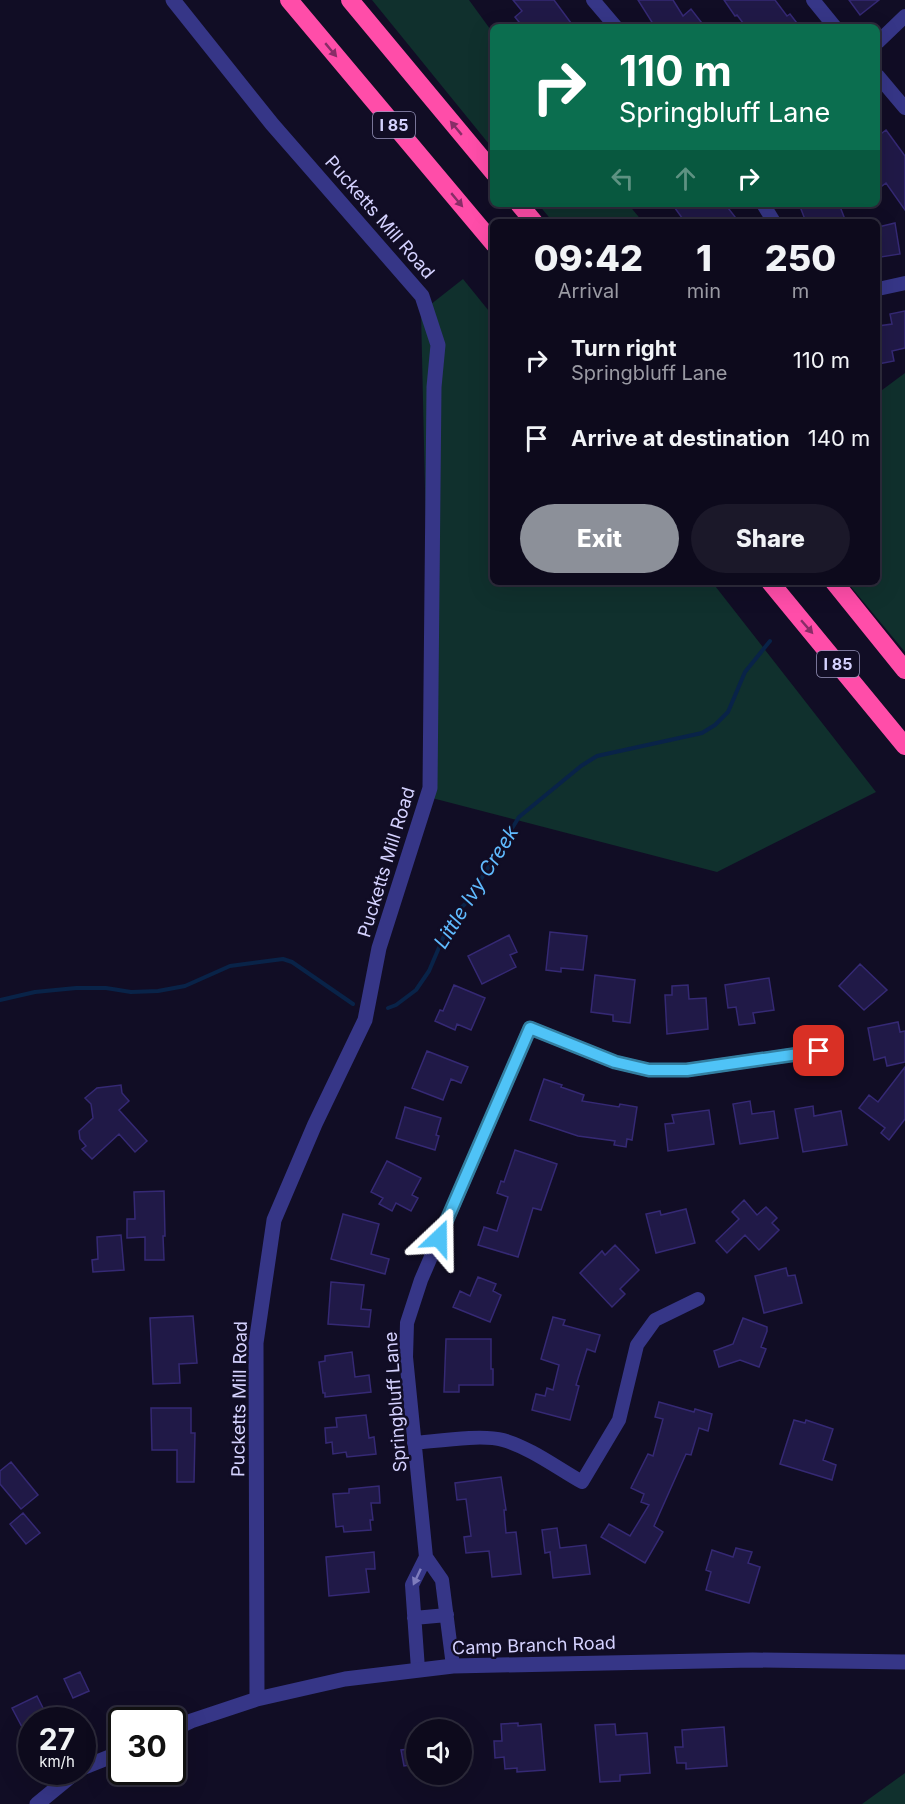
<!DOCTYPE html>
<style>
:root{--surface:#0d0a1c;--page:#1b1829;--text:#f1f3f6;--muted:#9a9aa3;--line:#2d2b3b;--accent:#8c9099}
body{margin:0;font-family:Inter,sans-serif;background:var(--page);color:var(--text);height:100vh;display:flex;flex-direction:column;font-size:22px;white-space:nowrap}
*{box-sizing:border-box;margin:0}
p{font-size:20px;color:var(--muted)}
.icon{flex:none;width:33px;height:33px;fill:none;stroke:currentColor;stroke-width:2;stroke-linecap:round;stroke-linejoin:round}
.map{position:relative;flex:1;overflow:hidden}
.details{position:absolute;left:490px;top:219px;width:390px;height:366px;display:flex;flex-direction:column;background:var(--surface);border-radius:9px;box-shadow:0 6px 24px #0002,0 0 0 2px var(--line)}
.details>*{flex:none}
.hud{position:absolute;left:490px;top:24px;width:390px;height:183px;border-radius:9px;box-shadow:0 6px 24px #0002,0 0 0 2px var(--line);background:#0b6e4f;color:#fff;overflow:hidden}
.buttons{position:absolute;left:406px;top:1719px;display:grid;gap:12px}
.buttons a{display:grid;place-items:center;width:66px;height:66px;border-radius:50%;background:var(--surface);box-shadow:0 6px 24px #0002,0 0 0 2px var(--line);font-size:30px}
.speed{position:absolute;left:18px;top:1707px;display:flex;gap:12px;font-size:30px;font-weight:700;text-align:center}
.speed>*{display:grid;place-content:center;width:78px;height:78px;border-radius:50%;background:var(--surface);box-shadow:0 6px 24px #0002,0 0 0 2px var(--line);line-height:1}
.speed small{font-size:15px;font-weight:400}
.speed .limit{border:3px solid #111;border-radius:9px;background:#fff;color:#111}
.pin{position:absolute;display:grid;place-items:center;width:51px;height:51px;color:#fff;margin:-26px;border-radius:12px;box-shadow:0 3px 9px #0006}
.me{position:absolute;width:66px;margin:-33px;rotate:23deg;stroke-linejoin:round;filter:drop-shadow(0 0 4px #0008)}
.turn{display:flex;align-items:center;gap:21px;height:126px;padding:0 30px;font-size:27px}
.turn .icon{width:78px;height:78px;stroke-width:2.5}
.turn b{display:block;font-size:42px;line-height:51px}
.lanes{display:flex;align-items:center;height:57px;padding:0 30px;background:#0003;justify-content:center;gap:30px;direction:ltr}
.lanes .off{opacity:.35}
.eta{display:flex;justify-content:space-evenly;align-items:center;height:102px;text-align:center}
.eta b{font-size:36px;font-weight:800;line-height:42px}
.cta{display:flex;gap:12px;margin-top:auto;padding:12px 30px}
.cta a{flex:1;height:69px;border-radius:36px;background:var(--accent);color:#fff;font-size:24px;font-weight:800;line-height:69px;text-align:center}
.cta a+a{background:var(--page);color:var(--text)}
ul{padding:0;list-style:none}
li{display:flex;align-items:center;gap:18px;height:78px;padding:0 30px}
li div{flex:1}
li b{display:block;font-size:22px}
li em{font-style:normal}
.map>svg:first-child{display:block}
.green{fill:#10302d}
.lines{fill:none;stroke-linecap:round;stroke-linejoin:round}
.stream{stroke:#092348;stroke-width:4}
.building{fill:#201947;stroke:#352974;stroke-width:1.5}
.minor{stroke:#363687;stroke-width:14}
.tertiary{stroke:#363687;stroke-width:15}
.motorway{stroke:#ff4da9;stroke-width:18}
.oneway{fill:#882d67}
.oneway2{fill:#7e7cbd}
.route-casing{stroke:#337fa1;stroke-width:15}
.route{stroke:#4fc3f7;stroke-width:10}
.labels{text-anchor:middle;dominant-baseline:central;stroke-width:5;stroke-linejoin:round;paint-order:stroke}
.shield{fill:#110d25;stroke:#9a97be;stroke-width:1.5}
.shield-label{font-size:16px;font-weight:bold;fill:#d5d2ff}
.street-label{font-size:18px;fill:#d5d2ff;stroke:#110d25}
.water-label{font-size:20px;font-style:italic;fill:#60bbff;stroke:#110d25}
</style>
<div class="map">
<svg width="905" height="1804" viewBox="0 0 905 1804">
<rect width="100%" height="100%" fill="#110d25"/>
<path class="green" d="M 372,0 L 469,0 L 493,33 L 493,149 Z
M 538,204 L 628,204 L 643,222 L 553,222 Z
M 463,279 L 493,316 L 494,582 L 712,582 L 876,792 L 717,872 L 432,798 L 421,312 Z
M 905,373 L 905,652 L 847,582 L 878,582 L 878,393 Z
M 905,1773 L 905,1804 L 862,1804 Z"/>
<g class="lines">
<path class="stream" d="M 0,1000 L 35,992 L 76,988 L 106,988 L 131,992 L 158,991 L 185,986 L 230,966 L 283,959 L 292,962 L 353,1004
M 388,1008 L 396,1005 L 416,990 L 429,971 L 452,917 L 467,902 L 519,817 L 581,766 L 597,756 L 702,733 L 715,725 L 728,712 L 745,672 L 770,641"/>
</g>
<path class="building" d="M 513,0 L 554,0 L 574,27 L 523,27 L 515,17 L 522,11 Z
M 638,0 L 673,0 L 683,16 L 691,9 L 705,27 L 655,27 Z
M 724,0 L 775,0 L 787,16 L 790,14 L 800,27 L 746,27 L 737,15 L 735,16 Z
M 849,0 L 879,0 L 860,15 Z
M 886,130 L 905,156 L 905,210 L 886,183 L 878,189 L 878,136 Z
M 672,204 L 725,204 L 739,222 L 685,222 Z
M 799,204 L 839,204 L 846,222 L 806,222 Z
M 895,223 L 900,254 L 881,257 L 878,227 Z
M 905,311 L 905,348 L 892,351 L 894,361 L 878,364 L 878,326 L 892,324 L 890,314 Z
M 550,932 L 587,936 L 583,970 L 561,968 L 561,972 L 546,970 Z
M 509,935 L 517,952 L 510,955 L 516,967 L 482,984 L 468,956 Z
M 860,964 L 887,990 L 864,1010 L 839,986 Z
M 595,975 L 635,980 L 630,1023 L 613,1021 L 613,1015 L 591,1012 Z
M 769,978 L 774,1010 L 753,1013 L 755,1023 L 739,1025 L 736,1007 L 728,1008 L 725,985 Z
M 454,985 L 485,998 L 471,1030 L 457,1024 L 455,1030 L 435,1021 L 440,1010 L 443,1011 Z
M 688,985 L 689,999 L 706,998 L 708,1029 L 667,1034 L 665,995 L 672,995 L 672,986 Z
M 898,1022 L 900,1032 L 905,1031 L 905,1062 L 887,1066 L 885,1057 L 874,1060 L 868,1028 Z
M 427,1051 L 468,1067 L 461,1083 L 451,1079 L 443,1100 L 412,1088 Z
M 905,1067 L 905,1119 L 889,1140 L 881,1133 L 885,1128 L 859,1108 L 869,1095 L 878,1102 Z
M 544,1079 L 562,1085 L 561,1087 L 584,1095 L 582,1101 L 619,1107 L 620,1104 L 637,1107 L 632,1140 L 627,1139 L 626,1147 L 614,1145 L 615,1141 L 578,1136 L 530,1120 Z
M 121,1085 L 122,1093 L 129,1101 L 119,1110 L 147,1141 L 135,1152 L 119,1134 L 92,1159 L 82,1149 L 86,1146 L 80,1139 L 79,1131 L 93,1118 L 91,1104 L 85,1098 L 97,1088 Z
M 750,1101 L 752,1114 L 774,1111 L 778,1138 L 740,1144 L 733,1104 Z
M 813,1106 L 814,1116 L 841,1111 L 847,1145 L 803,1152 L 795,1109 Z
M 405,1107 L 441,1118 L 436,1135 L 439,1136 L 435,1150 L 396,1138 Z
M 709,1110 L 714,1144 L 668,1151 L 665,1124 L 674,1123 L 672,1115 Z
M 515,1150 L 557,1164 L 541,1210 L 533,1208 L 518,1257 L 478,1245 L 484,1227 L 497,1231 L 508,1197 L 497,1193 L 501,1181 L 504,1182 Z
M 387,1161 L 421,1178 L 412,1195 L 418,1198 L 411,1211 L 396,1203 L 392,1211 L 379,1204 L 383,1198 L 371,1192 Z
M 164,1191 L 165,1236 L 163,1236 L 164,1260 L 145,1260 L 145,1237 L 127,1238 L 127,1219 L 135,1219 L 134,1192 Z
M 744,1200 L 757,1215 L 766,1207 L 777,1218 L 772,1223 L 779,1230 L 759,1250 L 745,1235 L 727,1253 L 716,1241 L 739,1219 L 732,1212 Z
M 686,1209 L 695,1243 L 656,1253 L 646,1214 L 660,1211 L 661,1215 Z
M 343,1214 L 379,1224 L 371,1254 L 389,1259 L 385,1274 L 331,1259 Z
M 121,1235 L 124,1270 L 93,1272 L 92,1260 L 98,1259 L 97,1237 Z
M 615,1245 L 639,1270 L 620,1289 L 625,1294 L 612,1307 L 580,1273 L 602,1251 L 605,1255 Z
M 786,1268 L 788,1276 L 795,1275 L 802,1303 L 764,1313 L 755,1276 Z
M 478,1277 L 496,1284 L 493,1291 L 501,1295 L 490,1322 L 453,1307 L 460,1291 L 470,1296 Z
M 331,1282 L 364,1285 L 361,1309 L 371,1310 L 369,1327 L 328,1324 Z
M 193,1316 L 197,1363 L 179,1364 L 180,1383 L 153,1384 L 150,1318 Z
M 553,1317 L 565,1320 L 563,1325 L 600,1335 L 595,1352 L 587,1349 L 576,1385 L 579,1386 L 570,1420 L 532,1410 L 536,1394 L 545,1396 L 547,1388 L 553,1390 L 559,1365 L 541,1359 Z
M 743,1318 L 767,1327 L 767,1331 L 761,1347 L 766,1349 L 759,1367 L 740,1360 L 719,1367 L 714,1351 L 733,1344 Z
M 446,1339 L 491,1339 L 491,1369 L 493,1369 L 493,1385 L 459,1385 L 459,1392 L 444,1392 Z
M 352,1352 L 355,1377 L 369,1375 L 371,1392 L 325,1397 L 325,1393 L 323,1393 L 319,1362 L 325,1361 L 325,1356 Z
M 659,1402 L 694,1412 L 695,1409 L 712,1414 L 708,1431 L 699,1428 L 691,1455 L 686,1454 L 654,1526 L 663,1532 L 645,1563 L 601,1537 L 609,1524 L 630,1536 L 649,1505 L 641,1502 L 644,1494 L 631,1488 L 648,1454 L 653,1456 L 663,1419 L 655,1417 Z
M 151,1408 L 191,1408 L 191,1433 L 195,1433 L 194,1482 L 177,1482 L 177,1450 L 152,1450 Z
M 366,1415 L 369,1438 L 374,1437 L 376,1454 L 347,1457 L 346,1452 L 333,1454 L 332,1442 L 326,1443 L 325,1428 L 337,1427 L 336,1418 Z
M 794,1420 L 805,1423 L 806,1420 L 833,1429 L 823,1460 L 836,1465 L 832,1480 L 780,1464 Z
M 11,1462 L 38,1495 L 21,1509 L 0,1484 L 0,1471 Z
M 501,1477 L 506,1510 L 504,1510 L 506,1533 L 516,1532 L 521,1574 L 492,1577 L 489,1551 L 466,1553 L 464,1537 L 471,1536 L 466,1499 L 457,1500 L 455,1483 Z
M 379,1486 L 380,1503 L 371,1503 L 373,1520 L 370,1520 L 371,1530 L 344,1532 L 343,1526 L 336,1527 L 333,1494 L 349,1493 L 349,1489 Z
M 23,1513 L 40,1533 L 26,1544 L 10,1524 Z
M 557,1528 L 560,1548 L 586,1545 L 590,1574 L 553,1578 L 550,1552 L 545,1553 L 542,1530 Z
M 736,1548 L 752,1552 L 748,1563 L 760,1567 L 749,1603 L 706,1590 L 711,1572 L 706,1570 L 712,1550 L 733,1557 Z
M 374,1552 L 375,1569 L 366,1569 L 369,1592 L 329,1596 L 326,1557 Z
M 80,1672 L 89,1691 L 73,1698 L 64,1679 Z
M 37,1696 L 49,1720 L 32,1720 L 32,1746 L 12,1708 Z
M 518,1723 L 518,1726 L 541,1724 L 545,1770 L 517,1772 L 517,1768 L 505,1769 L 504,1757 L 495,1758 L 494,1741 L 502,1741 L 501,1724 Z
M 615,1724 L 616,1735 L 647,1733 L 650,1773 L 620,1775 L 620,1781 L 600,1782 L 595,1725 Z
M 724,1727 L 727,1766 L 686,1769 L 686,1763 L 677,1763 L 675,1747 L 683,1747 L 682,1730 Z
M 417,1748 L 417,1764 L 404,1766 L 401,1750 Z"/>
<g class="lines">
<path class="minor" d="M 593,0 L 616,27
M 813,0 L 835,27
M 878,42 L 905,16
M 878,76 L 905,108
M 763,204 L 774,222
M 878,289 L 905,283
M 414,1443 C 437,1441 482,1434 503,1440 C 531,1448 557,1468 582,1482 L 619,1420 L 637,1345 L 655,1320 L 698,1299
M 426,1557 L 406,1357 L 407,1323 L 421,1280 L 530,1028 L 615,1062 L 649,1070 L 687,1070 L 819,1051
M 414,1618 L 447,1615
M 418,1669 L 412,1585 L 426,1557 L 442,1580 L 453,1666"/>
<path class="tertiary" d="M 173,0 L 272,124 L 422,296 L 438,345 L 434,387 L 430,788 L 379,948 L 365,1020 L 315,1124 L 274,1220 L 256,1343 L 257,1699
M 172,1730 L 191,1721 L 257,1699 L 345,1679 L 453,1666 L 753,1660 L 905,1662
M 82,1768 L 122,1752
M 37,1804 L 76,1772"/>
<path class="motorway" d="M 289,0 L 494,244
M 350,0 L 494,173
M 519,204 L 534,222
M 770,582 L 905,746
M 834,582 L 905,670"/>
</g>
<defs><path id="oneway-solid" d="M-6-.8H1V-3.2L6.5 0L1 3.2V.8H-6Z" transform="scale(1.5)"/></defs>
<g class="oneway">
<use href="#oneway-solid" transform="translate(331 50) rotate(50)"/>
<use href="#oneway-solid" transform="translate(456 128) rotate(-130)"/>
<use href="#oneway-solid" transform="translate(457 200) rotate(50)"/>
<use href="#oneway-solid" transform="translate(807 627) rotate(49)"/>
</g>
<use class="oneway2" href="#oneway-solid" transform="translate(417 1577) rotate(115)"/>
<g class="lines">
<defs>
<path id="route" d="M 439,1238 L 530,1028 L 615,1062 L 649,1070 L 687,1070 L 819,1051"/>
</defs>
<use href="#route" class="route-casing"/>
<use href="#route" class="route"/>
</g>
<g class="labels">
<g class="shield">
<rect x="373" y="112" width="42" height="26" rx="4.5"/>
<rect x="817" y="651" width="42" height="26" rx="4.5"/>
</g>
<g class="shield-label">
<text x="394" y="125">I 85</text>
<text x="838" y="664">I 85</text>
</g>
<g class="street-label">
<text transform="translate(380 217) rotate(49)">Pucketts Mill Road</text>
<text transform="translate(386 862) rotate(-73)">Pucketts Mill Road</text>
<text transform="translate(239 1399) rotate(-89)">Pucketts Mill Road</text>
<text transform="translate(395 1402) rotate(-94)">Springbluff Lane</text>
<text transform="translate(534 1645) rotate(-2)">Camp Branch Road</text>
</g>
<g class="water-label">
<text transform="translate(476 887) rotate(-58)">Little Ivy Creek</text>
</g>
</g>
</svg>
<div class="buttons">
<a><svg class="icon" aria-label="sound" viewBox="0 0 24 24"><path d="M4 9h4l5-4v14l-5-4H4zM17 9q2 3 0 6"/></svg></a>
</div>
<div class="speed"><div>27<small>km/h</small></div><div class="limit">30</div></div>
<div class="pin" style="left:819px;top:1051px;background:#d93025"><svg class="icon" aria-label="arrive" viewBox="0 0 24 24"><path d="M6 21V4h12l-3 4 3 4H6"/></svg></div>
<svg class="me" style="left:439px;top:1238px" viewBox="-20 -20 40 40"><path d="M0-17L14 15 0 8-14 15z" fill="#4fc3f7" stroke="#fff" stroke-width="4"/></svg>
<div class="hud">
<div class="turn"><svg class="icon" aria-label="right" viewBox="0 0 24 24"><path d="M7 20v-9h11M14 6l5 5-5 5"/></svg><div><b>110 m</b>Springbluff Lane</div></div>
<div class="lanes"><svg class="icon off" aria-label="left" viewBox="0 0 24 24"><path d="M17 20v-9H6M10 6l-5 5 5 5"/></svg><svg class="icon off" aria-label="ahead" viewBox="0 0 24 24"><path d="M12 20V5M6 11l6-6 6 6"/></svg><svg class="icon" aria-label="right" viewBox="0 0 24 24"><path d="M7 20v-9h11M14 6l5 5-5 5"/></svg></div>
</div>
<section class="details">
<div class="eta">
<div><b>09:42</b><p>Arrival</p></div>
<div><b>1</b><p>min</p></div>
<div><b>250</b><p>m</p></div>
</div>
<ul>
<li><svg class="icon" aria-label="right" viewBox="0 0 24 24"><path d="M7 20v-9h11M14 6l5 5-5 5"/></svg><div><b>Turn right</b><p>Springbluff Lane</p></div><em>110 m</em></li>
<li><svg class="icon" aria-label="arrive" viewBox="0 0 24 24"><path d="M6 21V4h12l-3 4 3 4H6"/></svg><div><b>Arrive at destination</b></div><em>140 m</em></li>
</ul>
<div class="cta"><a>Exit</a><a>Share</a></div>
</section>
</div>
